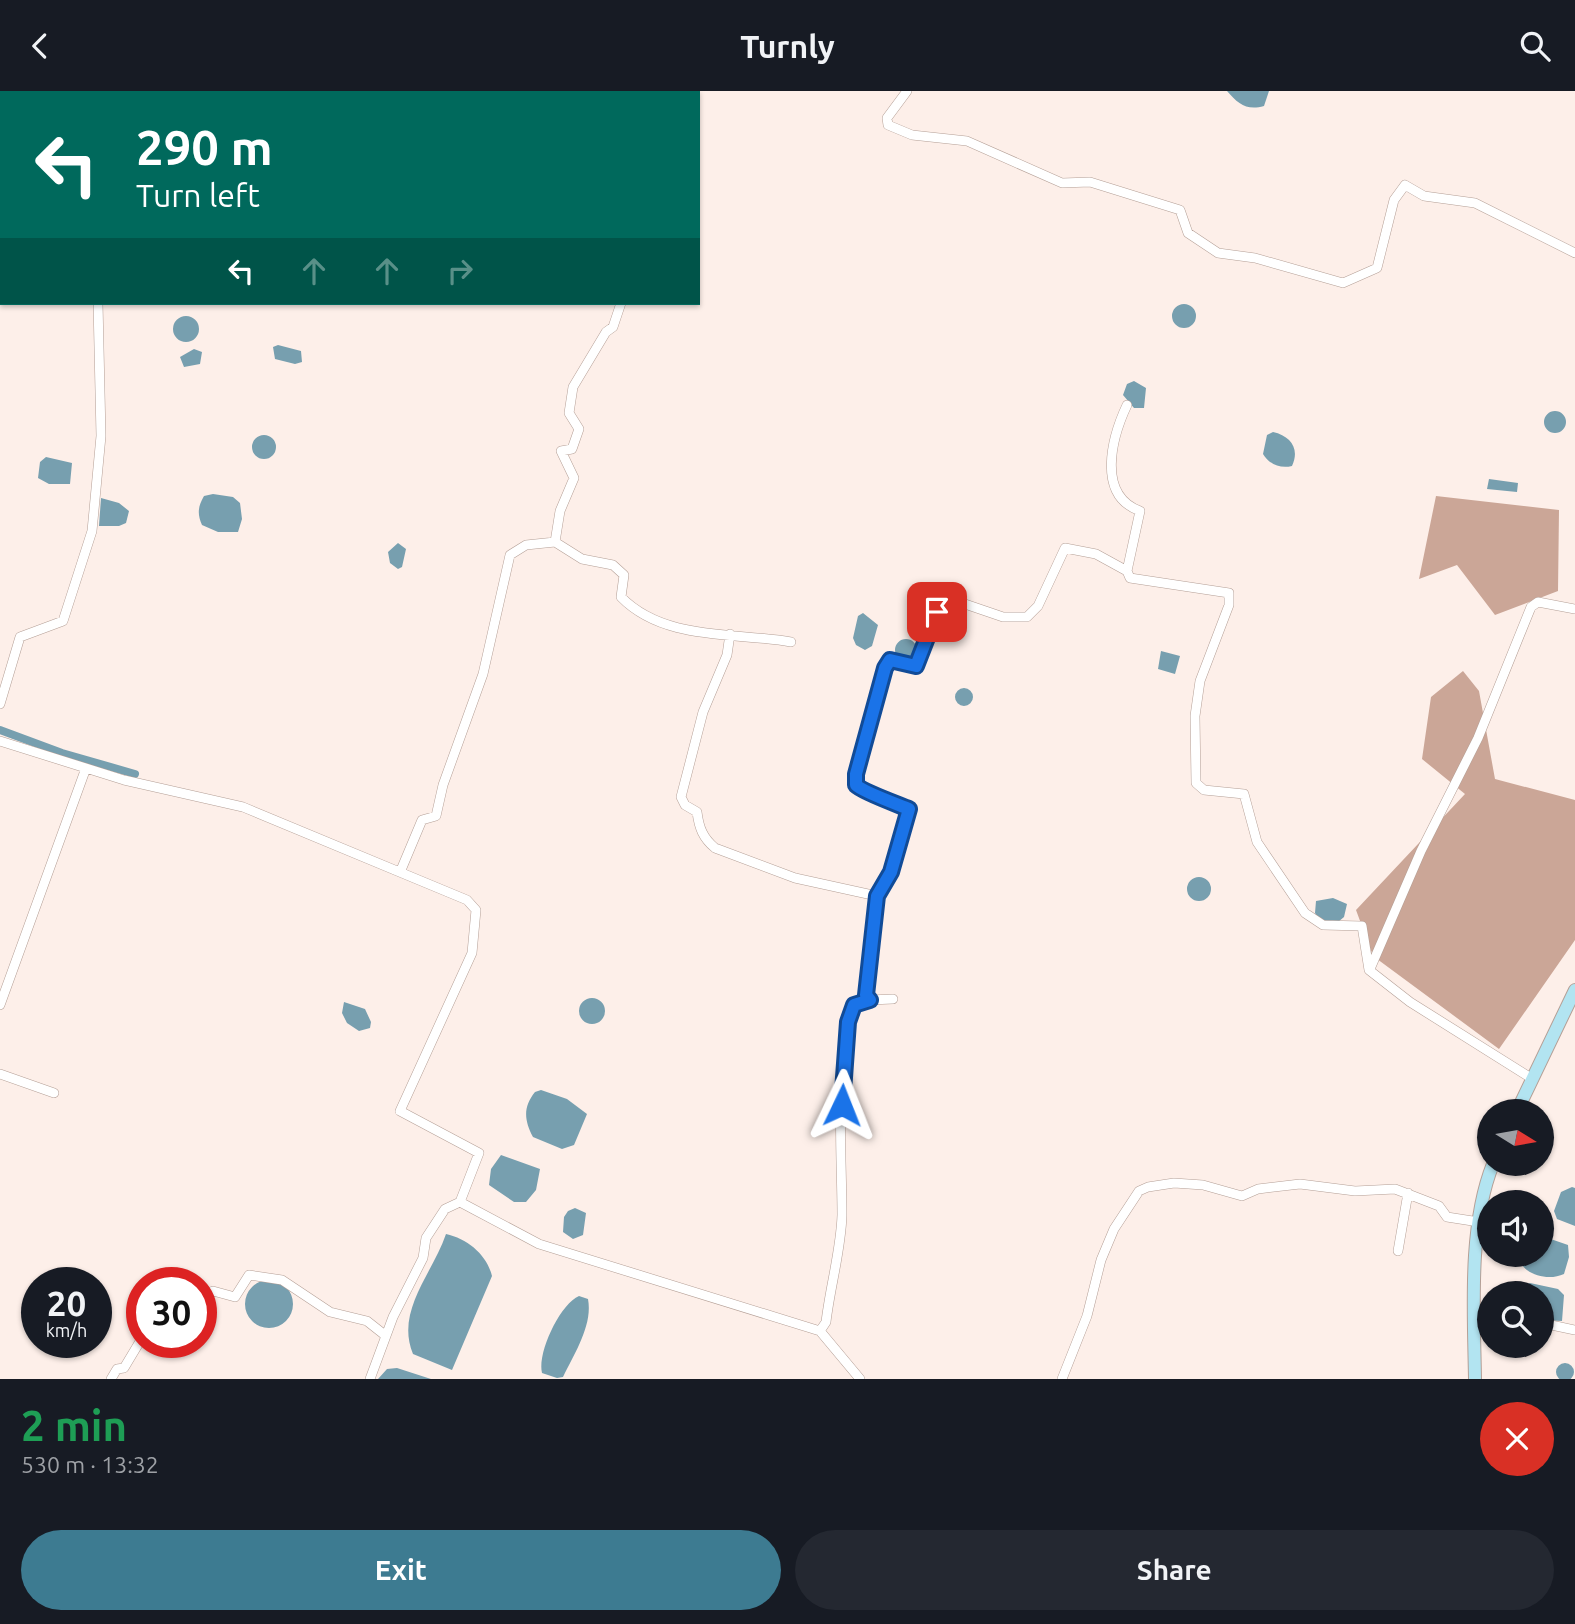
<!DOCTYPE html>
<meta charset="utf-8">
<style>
:root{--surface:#171b24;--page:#242831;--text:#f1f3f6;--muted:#9ea1a6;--accent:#3d7b91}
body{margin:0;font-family:Ubuntu,sans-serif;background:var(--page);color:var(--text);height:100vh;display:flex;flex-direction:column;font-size:26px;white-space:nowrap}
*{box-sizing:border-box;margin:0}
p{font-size:23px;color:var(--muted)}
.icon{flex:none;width:38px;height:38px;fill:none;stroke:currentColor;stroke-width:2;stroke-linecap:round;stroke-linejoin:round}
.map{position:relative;height:1288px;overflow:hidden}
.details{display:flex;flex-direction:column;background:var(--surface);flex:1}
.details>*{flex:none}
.top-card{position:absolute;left:0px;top:0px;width:700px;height:214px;box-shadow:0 2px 5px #0004;background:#00695c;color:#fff;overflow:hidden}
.needle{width:46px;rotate:101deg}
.tools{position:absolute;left:1477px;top:1008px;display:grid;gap:14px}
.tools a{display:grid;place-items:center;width:77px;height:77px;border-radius:50%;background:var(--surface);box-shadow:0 2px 5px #0004;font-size:35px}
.speed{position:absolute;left:21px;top:1176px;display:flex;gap:14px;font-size:35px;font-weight:700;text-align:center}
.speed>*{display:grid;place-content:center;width:91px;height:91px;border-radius:50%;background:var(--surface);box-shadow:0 2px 5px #0004;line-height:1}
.speed small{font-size:18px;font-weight:400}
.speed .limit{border:10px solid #d22;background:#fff;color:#111}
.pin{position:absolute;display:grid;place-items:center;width:60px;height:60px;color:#fff;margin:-30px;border-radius:14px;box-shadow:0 4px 10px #0006}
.me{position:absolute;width:77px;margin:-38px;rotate:2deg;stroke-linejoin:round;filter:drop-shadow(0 0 5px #0008)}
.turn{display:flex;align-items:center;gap:24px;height:147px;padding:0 21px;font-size:32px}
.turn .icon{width:91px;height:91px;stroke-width:2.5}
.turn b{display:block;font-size:49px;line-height:60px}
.lanes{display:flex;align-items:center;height:66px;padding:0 21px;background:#0003;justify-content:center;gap:35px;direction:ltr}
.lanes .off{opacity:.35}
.round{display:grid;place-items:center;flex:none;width:74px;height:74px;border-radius:37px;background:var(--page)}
.summary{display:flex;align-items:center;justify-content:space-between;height:119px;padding:0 21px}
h1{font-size:42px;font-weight:700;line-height:52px;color:#1e9e55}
.primary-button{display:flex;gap:14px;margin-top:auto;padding:14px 21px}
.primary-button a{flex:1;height:80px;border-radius:42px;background:var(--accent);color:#fff;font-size:28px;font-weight:700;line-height:80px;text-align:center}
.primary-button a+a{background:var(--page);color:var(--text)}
header{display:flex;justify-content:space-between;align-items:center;height:91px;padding:0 21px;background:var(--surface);font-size:32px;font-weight:700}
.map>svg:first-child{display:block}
.forest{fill:#cba697}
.water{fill:#779faf}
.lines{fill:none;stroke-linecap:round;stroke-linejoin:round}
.canal{stroke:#779faf;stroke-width:8}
.minor-casing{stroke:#b49f96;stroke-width:10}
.secondary-casing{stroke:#b49f96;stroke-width:14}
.minor{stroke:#fff;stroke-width:9}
.secondary{stroke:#b2e4f1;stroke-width:12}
.route-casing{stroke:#114b97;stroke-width:18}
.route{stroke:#1a73e8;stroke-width:12}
</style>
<header><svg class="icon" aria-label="back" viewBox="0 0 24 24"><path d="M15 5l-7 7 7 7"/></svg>Turnly<svg class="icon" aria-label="search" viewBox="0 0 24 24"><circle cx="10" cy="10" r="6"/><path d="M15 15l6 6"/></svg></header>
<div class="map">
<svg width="1575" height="1288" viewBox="0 0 1575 1288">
<rect width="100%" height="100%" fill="#fdefe9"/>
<path class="forest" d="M 1436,405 L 1559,419 L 1558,500 L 1495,524 L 1457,474 L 1419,488 Z
M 1463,580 L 1479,600 L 1495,688 L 1575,709 L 1575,849 L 1499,958 L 1373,865 L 1356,819 L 1465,703 L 1422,668 L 1431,606 Z"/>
<path class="water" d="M 1227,0 L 1269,0 L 1264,15 C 1247,20 1238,13 1227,0 Z
M1172 225a12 12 0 1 1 24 0a12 12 0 1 1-24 0Z
M173 238a13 13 0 1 1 26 0a13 13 0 1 1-26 0Z
M 278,254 L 301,260 L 302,271 L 295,273 L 275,268 L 273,256 Z
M 194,258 L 202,261 L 200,273 L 184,276 L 180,266 Z
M 1134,290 L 1146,297 L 1144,317 L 1134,317 L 1123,304 L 1127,293 Z
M1544 331a11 11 0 1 1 22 0a11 11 0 1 1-22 0Z
M 1273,341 C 1291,345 1300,358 1292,375 C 1280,378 1269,373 1263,363 L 1267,344 Z
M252 356a12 12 0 1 1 24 0a12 12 0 1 1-24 0Z
M 46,366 L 72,372 L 70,393 L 49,393 L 38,387 L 40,371 Z
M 1489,388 L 1518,392 L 1517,401 L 1487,398 Z
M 213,403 L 233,406 L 240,412 L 242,428 L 238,441 L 218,441 L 202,434 C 197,423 198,415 204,405 Z
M 101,407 L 119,412 L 129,420 L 126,432 L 119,435 L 99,435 Z
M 398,452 L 406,458 L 402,476 L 398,478 L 390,472 L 388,461 Z
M 863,522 L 878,534 L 872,555 L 865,559 L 856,554 L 853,547 L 858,525 Z
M895 559a11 11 0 1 1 22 0a11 11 0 1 1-22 0Z
M 1161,560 L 1180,565 L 1175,583 L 1158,578 Z
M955 606a9 9 0 1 1 18 0a9 9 0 1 1-18 0Z
M1187 798a12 12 0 1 1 24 0a12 12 0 1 1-24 0Z
M 1333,807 L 1347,813 L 1344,826 L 1338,831 L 1319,829 L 1315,822 L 1316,810 Z
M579 920a13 13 0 1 1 26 0a13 13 0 1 1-26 0Z
M 344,911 L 365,918 L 371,931 L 370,937 L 359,940 L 347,932 L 342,922 Z
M 541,999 L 567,1008 L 587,1023 L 574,1054 L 562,1058 L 533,1046 C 524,1029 523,1016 535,1001 Z
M 501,1064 L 540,1078 L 536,1099 L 526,1111 L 514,1111 L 489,1094 L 491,1078 Z
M 1572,1096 L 1575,1097 L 1575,1135 L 1557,1128 L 1554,1120 L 1561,1101 Z
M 575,1117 L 586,1122 L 583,1144 L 573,1148 L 563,1141 L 564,1126 L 568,1120 Z
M 446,1143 C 468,1148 487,1164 492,1185 L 452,1279 L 413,1263 C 395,1220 433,1182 446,1143 Z
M 1542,1145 L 1568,1154 L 1569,1166 L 1564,1183 C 1547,1191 1521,1183 1517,1164 L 1542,1164 Z
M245 1213a24 24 0 1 1 48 0a24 24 0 1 1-48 0Z
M 1530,1192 L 1558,1198 L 1564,1204 L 1562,1230 L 1542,1229 L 1542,1202 L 1520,1202 L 1523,1195 Z
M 579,1205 L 588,1208 C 593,1234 574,1263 563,1286 L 557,1287 L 542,1282 C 537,1262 560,1213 579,1205 Z
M1556 1281a9 9 0 1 1 18 0a9 9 0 1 1-18 0Z
M 397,1277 L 431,1288 L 378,1288 L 387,1278 Z"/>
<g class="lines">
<path class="canal" d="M 0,639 L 62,662 L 135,683"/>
<defs>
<path id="minor" d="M 907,0 L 887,27 L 888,34 L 912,44 L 967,50 L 1062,92 L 1090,91 L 1180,119 L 1188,142 L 1218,162 L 1255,167 L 1343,192 L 1377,177 L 1394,109 L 1405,94 L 1424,105 L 1475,112 L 1575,162
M 126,2 L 127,0
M 542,2 L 542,0
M 0,76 L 2,75
M 621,212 L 613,236 L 606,241 L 573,296 L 569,322 L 579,338 L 572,358 L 561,360 L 574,387 L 560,420 L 555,451 L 582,468 L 613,474 L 624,484 L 621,506 C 664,550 734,541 791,551
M 1127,314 C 1112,346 1096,404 1140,420 L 1127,480 L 1130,487 L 1229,502 L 1229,514 L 1200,590 L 1195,625 L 1196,692 L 1204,699 L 1244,703 L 1257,751 L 1305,822 L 1323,834 L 1362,835 L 1369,879 L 1410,911 L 1531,987
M 730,543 L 727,564 L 703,621 L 681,706 L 685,714 L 697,721 C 699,737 703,747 715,757 L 795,787 L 877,805
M 0,613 L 20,546 L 63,530 L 92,440 L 101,345 L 98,212
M 0,650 L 124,689 L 243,716 L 467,809 L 476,819 L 472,862 L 400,1020 L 479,1062 L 460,1111 L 539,1153 L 820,1240 L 860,1288
M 401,779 L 422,729 L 436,725 L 443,694 L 483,583 L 510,464 L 526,454 L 555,451
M 1370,878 L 1421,760 L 1478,647 L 1531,516 L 1538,511 L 1575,518
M 893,908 L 870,909 L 866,904 L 870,844 L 877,805 L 891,781 L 909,718 L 856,694 L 885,577 L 890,569 L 916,575 C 921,562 932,522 943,517 C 951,513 958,518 965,513 L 1003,526 L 1027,526 L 1038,515 L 1065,457 L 1096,463 L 1127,480
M 0,914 L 86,677
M 0,983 L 54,1002
M 1398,1160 L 1408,1102
M 201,1207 L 213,1200 L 235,1206 L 249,1184 L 282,1189 L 330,1221 L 367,1230 L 386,1245
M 1474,1225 L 1489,1226
M 1542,1232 L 1575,1239
M 820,1240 L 826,1231 C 830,1196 841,1159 842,1124 C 842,1064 834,969 854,914 L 870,909
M 111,1288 L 117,1278 L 124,1277 L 142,1247
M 370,1288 L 393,1226 L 423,1167 L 426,1147 L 445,1118 L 460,1111
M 1062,1288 L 1087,1225 L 1101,1169 L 1114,1138 L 1139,1100 L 1148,1096 L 1174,1092 L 1203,1094 L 1242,1105 L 1258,1098 L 1300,1093 L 1355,1100 L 1395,1098 L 1439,1115 L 1447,1126 L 1479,1131"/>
<path id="secondary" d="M 1517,1020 L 1575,899
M 1475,1288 C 1474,1222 1468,1135 1493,1073"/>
</defs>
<use href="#minor" class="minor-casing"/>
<use href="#secondary" class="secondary-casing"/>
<use href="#minor" class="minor"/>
<use href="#secondary" class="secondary"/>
</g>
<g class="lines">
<defs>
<path id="route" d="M 842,1014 L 848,931 L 854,914 L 870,909 L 866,904 L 877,805 L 891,781 L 909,718 C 897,713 863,701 856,694 L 856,683 L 885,577 L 890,569 L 916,575 L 937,521"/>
</defs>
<use href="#route" class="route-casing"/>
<use href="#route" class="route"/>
</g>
</svg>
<div class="tools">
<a><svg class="needle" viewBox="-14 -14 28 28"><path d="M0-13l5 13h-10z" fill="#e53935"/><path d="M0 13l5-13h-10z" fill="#9ea1a6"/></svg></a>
<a><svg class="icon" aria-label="sound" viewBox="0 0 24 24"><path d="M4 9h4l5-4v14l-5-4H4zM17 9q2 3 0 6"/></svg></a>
<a><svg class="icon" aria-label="search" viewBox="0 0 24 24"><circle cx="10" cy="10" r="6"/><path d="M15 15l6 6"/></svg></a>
</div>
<div class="speed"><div>20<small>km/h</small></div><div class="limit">30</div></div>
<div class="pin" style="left:937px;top:521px;background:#d93025"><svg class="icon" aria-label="arrive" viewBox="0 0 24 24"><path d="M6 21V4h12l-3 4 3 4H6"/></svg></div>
<svg class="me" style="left:842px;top:1014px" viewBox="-20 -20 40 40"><path d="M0-17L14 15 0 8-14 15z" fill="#1a73e8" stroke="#fff" stroke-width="4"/></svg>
<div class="top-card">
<div class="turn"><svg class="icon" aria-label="left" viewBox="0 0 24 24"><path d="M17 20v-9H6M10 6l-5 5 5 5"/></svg><div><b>290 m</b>Turn left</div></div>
<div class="lanes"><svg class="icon" aria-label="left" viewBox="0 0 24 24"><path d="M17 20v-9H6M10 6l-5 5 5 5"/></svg><svg class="icon off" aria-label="ahead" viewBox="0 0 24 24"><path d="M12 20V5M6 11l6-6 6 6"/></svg><svg class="icon off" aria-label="ahead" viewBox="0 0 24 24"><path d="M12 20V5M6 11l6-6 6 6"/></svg><svg class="icon off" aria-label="right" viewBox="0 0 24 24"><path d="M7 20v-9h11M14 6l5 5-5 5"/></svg></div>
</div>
</div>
<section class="details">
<div class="summary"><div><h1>2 min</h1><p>530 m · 13:32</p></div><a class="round" style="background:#d93025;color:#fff"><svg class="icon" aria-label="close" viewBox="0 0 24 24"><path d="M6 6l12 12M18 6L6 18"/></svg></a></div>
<div class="primary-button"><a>Exit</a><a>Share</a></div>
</section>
